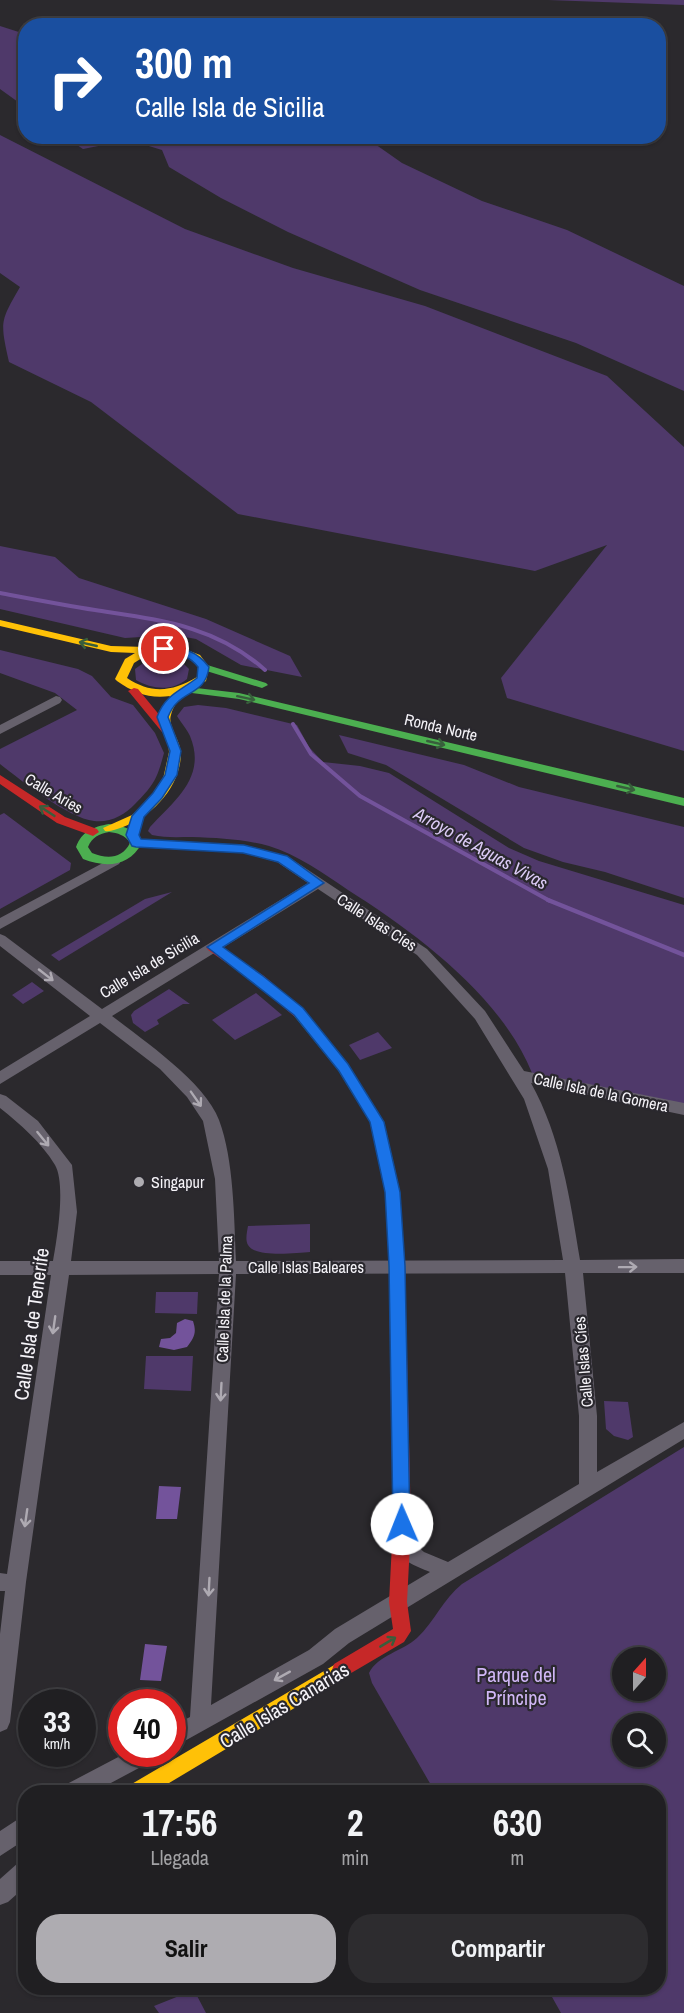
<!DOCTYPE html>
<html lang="es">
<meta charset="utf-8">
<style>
:root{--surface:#201f22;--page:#2d2c2f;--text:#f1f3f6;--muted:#a2a2a5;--line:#3d3d40;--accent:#aeacb1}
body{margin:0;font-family:"Archivo Narrow",sans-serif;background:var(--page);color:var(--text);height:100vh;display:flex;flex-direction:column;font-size:22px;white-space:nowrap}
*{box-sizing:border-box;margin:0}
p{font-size:20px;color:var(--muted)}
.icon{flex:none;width:33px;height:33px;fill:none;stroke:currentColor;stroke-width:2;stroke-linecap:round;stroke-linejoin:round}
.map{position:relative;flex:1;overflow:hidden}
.details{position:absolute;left:18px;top:1785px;width:648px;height:210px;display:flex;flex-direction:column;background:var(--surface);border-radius:24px;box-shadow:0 2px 4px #0004,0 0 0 2px var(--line)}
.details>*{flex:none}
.top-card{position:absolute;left:18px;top:18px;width:648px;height:126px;border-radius:24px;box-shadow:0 2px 4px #0004,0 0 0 2px var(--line);background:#1a4fa0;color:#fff;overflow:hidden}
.needle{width:39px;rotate:21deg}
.fabs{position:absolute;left:612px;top:1647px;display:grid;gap:12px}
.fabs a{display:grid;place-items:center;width:54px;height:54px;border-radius:50%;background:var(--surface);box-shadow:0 2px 4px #0004,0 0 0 2px var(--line);font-size:30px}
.speed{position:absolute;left:18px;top:1689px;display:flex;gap:12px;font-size:30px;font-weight:700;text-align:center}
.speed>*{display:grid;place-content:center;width:78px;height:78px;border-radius:50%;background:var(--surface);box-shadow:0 2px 4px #0004,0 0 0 2px var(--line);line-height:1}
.speed small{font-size:15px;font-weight:400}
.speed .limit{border:9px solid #d22;background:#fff;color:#111}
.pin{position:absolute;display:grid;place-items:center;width:51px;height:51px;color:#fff;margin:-26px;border:3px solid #fff;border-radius:50%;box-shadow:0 2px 6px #0007}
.me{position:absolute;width:66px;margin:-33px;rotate:359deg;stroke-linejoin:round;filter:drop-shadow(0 0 4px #0008)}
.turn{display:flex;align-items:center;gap:21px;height:126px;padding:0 18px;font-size:27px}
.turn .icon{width:78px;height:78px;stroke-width:2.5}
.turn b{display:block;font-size:42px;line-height:51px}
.eta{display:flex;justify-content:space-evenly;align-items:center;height:102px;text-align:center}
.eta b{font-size:36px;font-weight:700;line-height:42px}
.primary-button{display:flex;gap:12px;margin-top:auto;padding:12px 18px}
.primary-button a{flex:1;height:69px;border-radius:24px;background:var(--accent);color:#111;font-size:24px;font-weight:700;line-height:69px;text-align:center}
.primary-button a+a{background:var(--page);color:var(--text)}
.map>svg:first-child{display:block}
.green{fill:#4f396a;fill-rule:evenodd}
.water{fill:#73539b}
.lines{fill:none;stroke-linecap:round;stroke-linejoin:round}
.stream-far1{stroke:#73539b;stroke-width:4}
.stream{stroke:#73539b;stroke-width:4.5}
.street{fill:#66616c;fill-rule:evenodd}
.fast{fill:#4caf50;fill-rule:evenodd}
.slow{fill:#ffc107;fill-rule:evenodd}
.jam{fill:#c62828;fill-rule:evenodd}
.oneway{stroke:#385e3c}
.oneway2{stroke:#aeaab2}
.route{fill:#1a73e8;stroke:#114b97;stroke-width:1.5}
.poi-dot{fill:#aeacb1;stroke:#2a282e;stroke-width:2}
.labels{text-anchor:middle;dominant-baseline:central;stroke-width:4.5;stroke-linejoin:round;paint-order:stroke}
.street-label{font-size:16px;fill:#f5f3f8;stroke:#2a282e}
.poi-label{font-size:16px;fill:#f5f3f8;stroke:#2a282e;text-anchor:start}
.water-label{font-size:18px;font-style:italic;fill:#dccbf6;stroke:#2a282e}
.near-street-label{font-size:20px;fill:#f5f3f8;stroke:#2a282e}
.near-park-label{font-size:20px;fill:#d1b7f7;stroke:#2a282e}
</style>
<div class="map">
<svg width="684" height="2013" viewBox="0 0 684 2013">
<rect width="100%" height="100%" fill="#2b292d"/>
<path class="green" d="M 548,0 L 684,0 L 684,5 Z
M 0,26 L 25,34 L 25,107 L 0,89 Z
M 0,135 L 185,229 L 293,268 L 425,306 L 607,376 L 684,447 L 684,751 L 507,698 L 501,678 L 607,545 L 535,571 L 238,514 L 91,402 L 9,362 C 0,321 0,322 20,287 L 0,273 Z
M 65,137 L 365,137 L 402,163 L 482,201 L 567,230 L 684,286 L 684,391 L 576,343 L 420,290 L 288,232 L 221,198 L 169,167 L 162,150 L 129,140 L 83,149 Z
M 0,546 L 55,557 L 79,578 L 206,619 L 290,656 L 302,677 L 241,665 L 196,639 L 174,635 L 125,638 L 0,609 Z
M 0,650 L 78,669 L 92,676 L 111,697 L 133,705 L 155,733 L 164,753 C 157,779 154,785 135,804 C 125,815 110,823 94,821 C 68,818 22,781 0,764 L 0,749 L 77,710 L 55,693 L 0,673 Z
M 155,658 L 174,659 L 181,661 L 189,669 L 187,679 C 171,692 152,689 136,680 L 135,669 L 146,661 Z
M 198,705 L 226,708 L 297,725 L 309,747 L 323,762 L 360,766 L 389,773 L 509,848 L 539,861 L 684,905 L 684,1104 L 532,1073 C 501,996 416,933 348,890 C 323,873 298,855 269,846 C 244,839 218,838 192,837 C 179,837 165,838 152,835 L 148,831 L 150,827 C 175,800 207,777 190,736 C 187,729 181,723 177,716 L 184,707 Z
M 339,735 L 464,765 L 519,787 L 684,827 L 684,898 L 605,872 L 563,862 L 524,848 L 386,765 L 348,753 Z
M 4,813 L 71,863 L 70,870 L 0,909 L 0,815 Z
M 172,892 L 59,961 L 51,955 L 145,899 Z
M 32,982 L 44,991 L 23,1004 L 12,995 Z
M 169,989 L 190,1004 L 183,1004 L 157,1020 L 159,1024 L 145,1032 L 133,1023 L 131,1015 L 134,1011 Z
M 256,993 L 282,1015 L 235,1040 L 212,1020 Z
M 378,1032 L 392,1048 L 360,1060 L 349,1045 Z
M 310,1224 L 310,1252 C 296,1253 255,1258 248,1245 C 245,1240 247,1232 248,1226 Z
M 156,1292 L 198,1292 L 197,1314 L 155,1313 Z
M 146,1356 L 193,1356 L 191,1391 L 144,1389 Z
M 604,1401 L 628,1402 L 633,1437 L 628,1440 L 614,1436 L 606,1429 Z
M 684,1447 L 684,2013 L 561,2013 L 547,1988 L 658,1988 L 658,1792 L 435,1792 L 372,1683 L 369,1673 C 378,1655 403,1651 417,1638 C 435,1621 443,1599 462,1584 ZM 622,1658 L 656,1658 L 656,1690 L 622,1690 ZM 622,1724 L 656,1724 L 656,1756 L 622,1756 Z
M 194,1990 L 206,2013 L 159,2013 L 154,2006 Z"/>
<path class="water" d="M 185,1319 L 193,1321 C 197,1333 194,1338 187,1347 L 174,1350 L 159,1347 L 161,1339 L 170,1338 L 176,1333 L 177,1323 Z
M 159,1486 L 181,1487 L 177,1519 L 156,1519 Z
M 145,1644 L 167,1646 L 161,1681 L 140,1680 Z"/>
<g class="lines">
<path class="stream-far1" d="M 0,593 C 32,599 63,605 95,610 C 159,620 215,625 265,670
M 293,724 L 311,754 L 360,796 L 550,901"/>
<path class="stream" d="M 548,900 L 684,955"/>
<path class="street" d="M 56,696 L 60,697 L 62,700 L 60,703 L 0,734 L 0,725 Z
M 136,839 L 244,845 L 287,856 L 427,949 L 485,1011 L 524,1071 L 684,1103 L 684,1115 L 531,1083 C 561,1137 570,1199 580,1260 L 684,1259 L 684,1273 L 583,1273 L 597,1416 L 597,1472 L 684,1422 L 684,1439 L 349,1643 L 323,1664 L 172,1748 L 172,1726 L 190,1717 L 219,1274 L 69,1275 L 26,1582 L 10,1722 L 7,1729 L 0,1732 L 0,1634 L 5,1591 L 0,1591 L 0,1573 L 7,1574 L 51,1275 L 0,1275 L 0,1261 L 53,1261 C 57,1239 66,1184 55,1165 C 41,1142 20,1124 0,1108 L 0,1094 L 6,1096 L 38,1121 L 72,1165 L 77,1212 L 71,1261 L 219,1261 L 215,1179 L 203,1121 L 187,1097 L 160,1069 L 100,1023 L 0,1084 L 0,1071 L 90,1016 L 0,946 L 0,934 L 5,936 L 102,1009 L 308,883 L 277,862 L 244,853 L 131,846 L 129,843 ZM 318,889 L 417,955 L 475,1019 L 524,1099 L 548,1169 L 563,1260 L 236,1261 C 234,1218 234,1160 219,1120 C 205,1082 144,1041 112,1016 ZM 565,1273 L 579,1416 L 579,1484 L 448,1562 L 424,1552 L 408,1538 L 401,1535 L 394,1538 L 391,1544 C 399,1560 415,1566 430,1572 L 335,1629 L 309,1650 L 211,1705 L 236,1274 Z
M 114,857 L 119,858 L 121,861 L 119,864 L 0,929 L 0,918 Z
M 124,1754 L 155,1754 L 152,1761 L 94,1792 L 62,1792 L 65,1785 Z
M 26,1814 L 26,1839 L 0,1856 L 0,1831 Z
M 26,1860 L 26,1886 L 8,1902 L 0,1905 L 0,1879 L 18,1863 Z"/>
<path class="fast" d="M 204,664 L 266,683 L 268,685 L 262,688 L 200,669 L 200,665 Z
M 188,687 L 239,693 L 684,798 L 684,806 L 239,699 L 184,692 L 184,688 Z
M 109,824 C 124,826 135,829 142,843 C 129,867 106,868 83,859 L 76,847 C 82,831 93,827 109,824 ZM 109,832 C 118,833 125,835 130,843 C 122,859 107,859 92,853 L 88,847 C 92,837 99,834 109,832 Z
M 300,1009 L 305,1011 L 348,1064 L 384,1122 L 400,1192 L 405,1274 L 402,1278 L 397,1280 L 392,1278 L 389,1274 L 386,1192 L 370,1122 L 338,1070 L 295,1017 L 293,1014 Z"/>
<path class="slow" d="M 0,620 L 111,646 L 182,648 L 200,655 L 209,667 L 206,681 C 191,691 176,696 171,715 C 167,725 181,741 181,754 C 180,788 152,816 123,827 C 116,829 111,832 105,831 L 103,828 L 132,815 L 142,807 L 154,793 L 163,779 L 169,752 L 168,742 L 158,719 L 160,713 L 170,696 C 150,699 134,693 117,681 L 115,679 L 125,659 L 135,653 L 111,652 L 0,626 ZM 150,653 C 169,654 186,651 198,667 L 197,677 C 172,692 151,694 127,678 L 134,663 Z
M 341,1661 L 348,1664 L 350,1670 L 348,1676 L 154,1792 L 128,1792 L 130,1785 Z"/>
<path class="jam" d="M 134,688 L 138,689 L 170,728 L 170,732 L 162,732 L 130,693 L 128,691 Z
M 0,775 L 65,817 L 97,829 L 99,832 L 93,836 L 57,823 L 0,784 Z
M 213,943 L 264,976 L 305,1011 L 307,1014 L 305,1017 L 295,1017 L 254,982 L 208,950 L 206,947 Z
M 397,1268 L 402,1270 L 405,1274 L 411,1524 L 407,1602 L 411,1631 L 404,1642 L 341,1679 L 334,1676 L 332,1670 L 334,1664 L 393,1629 L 389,1602 L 393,1524 L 389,1274 L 392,1270 Z"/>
</g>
<defs><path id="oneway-shaft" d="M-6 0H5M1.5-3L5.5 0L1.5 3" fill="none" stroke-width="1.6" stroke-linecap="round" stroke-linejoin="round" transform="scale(1.5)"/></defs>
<g class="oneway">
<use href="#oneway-shaft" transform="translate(88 644) rotate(-167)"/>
<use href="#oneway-shaft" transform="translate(246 698) rotate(12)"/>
<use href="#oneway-shaft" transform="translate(436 743) rotate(13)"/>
<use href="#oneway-shaft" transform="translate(626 788) rotate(13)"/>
<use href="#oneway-shaft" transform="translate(47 811) rotate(-147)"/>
<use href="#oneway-shaft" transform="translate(388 1642) rotate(-31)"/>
</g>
<g class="oneway2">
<use href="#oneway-shaft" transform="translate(46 975) rotate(38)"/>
<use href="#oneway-shaft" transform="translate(196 1099) rotate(55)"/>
<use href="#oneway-shaft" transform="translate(43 1139) rotate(51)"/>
<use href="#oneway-shaft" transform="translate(628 1267) rotate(-1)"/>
<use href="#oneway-shaft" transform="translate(54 1325) rotate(98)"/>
<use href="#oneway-shaft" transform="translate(221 1392) rotate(93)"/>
<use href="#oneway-shaft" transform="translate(26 1518) rotate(98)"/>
<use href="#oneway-shaft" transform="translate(209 1587) rotate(93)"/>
<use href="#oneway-shaft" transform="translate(282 1676) rotate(151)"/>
</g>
<path class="route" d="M 164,646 C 184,648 197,651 209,667 C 205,698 179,688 168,717 L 181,751 L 177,775 L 162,798 L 144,817 L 139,835 L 141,839 L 244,845 L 287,856 L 324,883 L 223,947 L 263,976 L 303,1008 L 348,1064 L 384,1122 L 400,1192 L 405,1266 L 410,1524 L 408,1529 L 402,1532 L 395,1529 L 393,1524 L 389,1266 L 385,1192 L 370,1122 L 339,1071 L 294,1015 L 207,947 L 309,883 L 278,862 L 243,853 L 136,847 L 132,846 L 126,835 L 132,816 L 153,793 L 165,775 L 170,751 L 157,717 C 165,695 180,691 197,678 L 198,667 C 188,654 176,654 161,651 L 159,649 Z"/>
<circle class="poi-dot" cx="139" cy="1182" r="6"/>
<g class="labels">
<g class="street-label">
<text transform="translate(441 727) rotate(13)">Ronda Norte</text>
<text transform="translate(54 793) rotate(30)">Calle Aries</text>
<text transform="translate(377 922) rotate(33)">Calle Islas Cíes</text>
<text transform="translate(149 965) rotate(-31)">Calle Isla de Sicilia</text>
<text transform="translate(601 1092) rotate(12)">Calle Isla de la Gomera</text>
<text x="306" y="1267">Calle Islas Baleares</text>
<text transform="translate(224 1299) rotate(-88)">Calle Isla de la Palma</text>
<text transform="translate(583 1362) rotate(-95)">Calle Islas Cíes</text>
</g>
<g class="poi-label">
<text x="151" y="1182">Singapur</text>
</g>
<g class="water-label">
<text transform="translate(481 848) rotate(29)">Arroyo de Aguas Vivas</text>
</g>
<g class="near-street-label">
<text transform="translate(31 1324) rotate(-82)">Calle Isla de Tenerife</text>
<text transform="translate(284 1705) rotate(-31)">Calle Islas Canarias</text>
</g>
<g class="near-park-label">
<text x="516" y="1674">Parque del<tspan x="516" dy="23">Príncipe</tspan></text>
</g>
</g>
</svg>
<div class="fabs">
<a><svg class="needle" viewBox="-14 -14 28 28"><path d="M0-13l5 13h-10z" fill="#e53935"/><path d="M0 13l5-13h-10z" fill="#a2a2a5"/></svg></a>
<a><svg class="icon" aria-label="search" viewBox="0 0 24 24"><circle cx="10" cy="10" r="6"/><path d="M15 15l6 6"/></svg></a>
</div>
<div class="speed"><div>33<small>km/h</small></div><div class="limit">40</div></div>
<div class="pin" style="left:164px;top:649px;background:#d93025"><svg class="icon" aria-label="arrive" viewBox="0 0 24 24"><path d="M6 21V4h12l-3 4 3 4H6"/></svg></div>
<svg class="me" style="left:402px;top:1524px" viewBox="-20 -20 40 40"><circle r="19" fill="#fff"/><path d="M0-13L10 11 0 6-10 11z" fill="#1a73e8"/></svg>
<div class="top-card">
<div class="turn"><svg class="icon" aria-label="right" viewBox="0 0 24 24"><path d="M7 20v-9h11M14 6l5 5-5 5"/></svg><div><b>300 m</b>Calle Isla de Sicilia</div></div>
</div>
<section class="details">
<div class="eta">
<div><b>17:56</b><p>Llegada</p></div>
<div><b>2</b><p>min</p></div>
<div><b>630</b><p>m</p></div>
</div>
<div class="primary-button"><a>Salir</a><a>Compartir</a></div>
</section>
</div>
